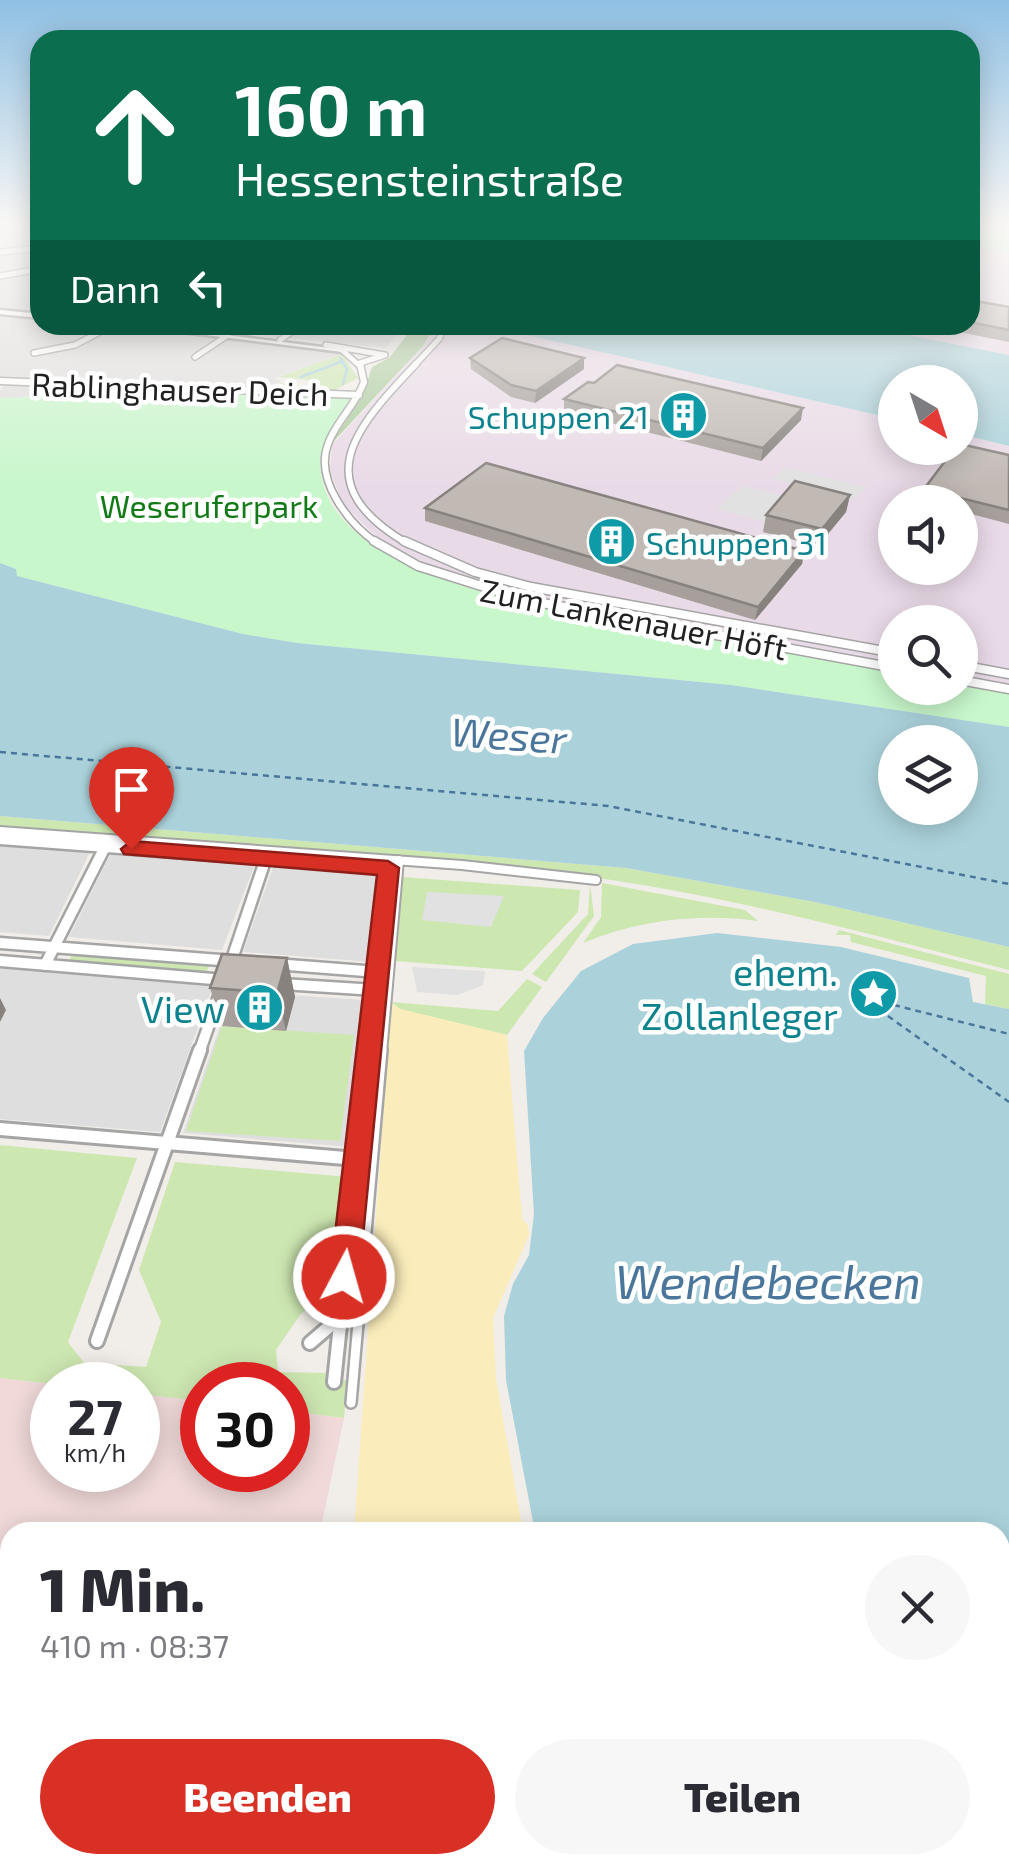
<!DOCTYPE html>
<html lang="de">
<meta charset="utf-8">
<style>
:root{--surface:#fff;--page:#f7f7f7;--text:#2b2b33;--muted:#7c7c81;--accent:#d93025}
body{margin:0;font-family:"Exo 2",sans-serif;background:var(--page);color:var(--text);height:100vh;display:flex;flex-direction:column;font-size:38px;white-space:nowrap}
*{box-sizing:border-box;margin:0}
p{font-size:32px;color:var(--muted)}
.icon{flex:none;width:55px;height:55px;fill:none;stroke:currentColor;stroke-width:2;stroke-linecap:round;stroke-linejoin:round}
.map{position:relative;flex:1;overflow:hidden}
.drawer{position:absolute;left:0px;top:1522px;width:1010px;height:352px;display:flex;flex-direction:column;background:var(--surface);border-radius:30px 30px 0 0;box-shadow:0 5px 25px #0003}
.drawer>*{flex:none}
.banner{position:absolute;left:30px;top:30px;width:950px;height:305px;border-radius:30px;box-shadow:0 5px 25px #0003;background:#0b6e4f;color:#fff;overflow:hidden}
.needle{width:65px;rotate:141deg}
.controls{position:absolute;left:878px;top:365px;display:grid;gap:20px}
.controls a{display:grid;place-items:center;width:100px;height:100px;border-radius:50%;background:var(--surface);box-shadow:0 5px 25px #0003;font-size:50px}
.speed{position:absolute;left:30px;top:1362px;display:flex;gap:20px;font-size:50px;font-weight:700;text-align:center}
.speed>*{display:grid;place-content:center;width:130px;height:130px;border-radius:50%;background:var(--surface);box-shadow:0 5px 25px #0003;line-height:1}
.speed small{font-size:25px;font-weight:400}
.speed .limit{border:15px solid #d22;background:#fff;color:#111}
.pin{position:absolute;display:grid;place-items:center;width:85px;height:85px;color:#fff;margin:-102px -42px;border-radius:50% 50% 50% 0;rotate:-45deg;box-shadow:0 0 10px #0007}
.pin .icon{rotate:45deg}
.me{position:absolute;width:110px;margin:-55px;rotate:6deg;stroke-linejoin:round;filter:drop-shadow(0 0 8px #0008)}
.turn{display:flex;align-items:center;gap:35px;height:210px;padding:0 40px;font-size:45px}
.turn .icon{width:130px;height:130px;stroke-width:2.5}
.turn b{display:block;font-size:70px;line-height:85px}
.then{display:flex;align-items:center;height:95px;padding:0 40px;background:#0003;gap:20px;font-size:38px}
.round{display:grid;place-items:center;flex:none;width:105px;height:105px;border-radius:52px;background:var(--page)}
.summary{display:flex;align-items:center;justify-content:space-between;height:170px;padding:0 40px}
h1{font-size:60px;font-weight:800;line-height:75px}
.action{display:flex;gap:20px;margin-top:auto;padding:20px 40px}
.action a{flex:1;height:115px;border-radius:60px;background:var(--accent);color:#fff;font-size:40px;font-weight:800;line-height:115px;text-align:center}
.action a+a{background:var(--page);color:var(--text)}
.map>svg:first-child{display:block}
.residential{fill:#dfdede}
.commercial{fill:#f0d9d8}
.industrial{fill:#e9dae7;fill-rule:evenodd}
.grass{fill:#cde7b1}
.forest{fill:#aecd9f}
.sand{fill:#fbedbb}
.park{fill:#c8f7cb}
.parking{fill:#e1e1e1}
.water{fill:#abd2db;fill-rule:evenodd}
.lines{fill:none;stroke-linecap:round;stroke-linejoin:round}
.stream{stroke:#abd2db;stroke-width:2.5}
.ferry{stroke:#4b769c;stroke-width:2.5;stroke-dasharray:6 5;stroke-linecap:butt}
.pedestrian-far1-casing{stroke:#a5a5a5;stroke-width:12}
.pedestrian-casing{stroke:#a5a5a5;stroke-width:14}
.minor-far4-casing{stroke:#a5a5a5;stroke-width:8}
.minor-far3-casing{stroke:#a5a5a5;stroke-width:9}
.minor-far2-casing{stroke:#a5a5a5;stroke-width:11}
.minor-far1-casing{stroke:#a5a5a5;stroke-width:15}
.minor-casing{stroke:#a5a5a5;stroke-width:18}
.tertiary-casing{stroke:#a5a5a5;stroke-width:5}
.pedestrian-far1{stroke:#fff;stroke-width:8}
.pedestrian{stroke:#fff;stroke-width:9}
.minor-far4{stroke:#fff;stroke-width:5}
.minor-far3{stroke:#fff;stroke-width:6}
.minor-far2{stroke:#fff;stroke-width:8}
.minor-far1{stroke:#fff;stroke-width:10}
.minor{stroke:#fff;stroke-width:12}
.tertiary{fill:#fff;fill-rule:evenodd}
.wall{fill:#a69f9b}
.shaded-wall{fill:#87827e}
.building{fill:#c1b9b4;stroke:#87827e;stroke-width:2.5}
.route{fill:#d93025;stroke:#8d1f18;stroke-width:2.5}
.labels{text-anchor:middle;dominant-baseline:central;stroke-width:9;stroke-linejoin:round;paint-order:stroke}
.far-street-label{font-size:32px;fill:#212121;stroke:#fff}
.far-culture-label{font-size:32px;fill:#0d838f;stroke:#fff;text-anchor:end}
.far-park-label{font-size:32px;fill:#127b18;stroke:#fff}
.culture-label{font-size:38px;fill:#0d838f;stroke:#fff;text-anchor:end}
.water-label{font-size:40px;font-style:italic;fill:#4b769c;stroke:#fff}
.near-water-label{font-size:48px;font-style:italic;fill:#4b769c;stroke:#fff}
</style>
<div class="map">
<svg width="1009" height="1873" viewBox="0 0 1009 1873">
<rect width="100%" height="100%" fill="#f1ede8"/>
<path class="residential" d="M 0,227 L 40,227 L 40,314 L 0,310 Z
M 0,316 L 40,320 L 40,325 L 95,325 L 328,349 L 342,354 L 274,378 L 281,381 L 270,392 L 43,386 L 33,397 L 0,398 L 0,390 L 9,380 L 0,379 Z
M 158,325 L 405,325 L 386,348 Z
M 0,845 L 90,852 L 49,936 L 0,932 Z
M 111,853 L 255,864 L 222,950 L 69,937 Z
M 273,867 L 383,874 L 372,962 L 243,952 Z
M 0,966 L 214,983 L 160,1132 L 0,1119 Z
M 232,991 L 365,1000 L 350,1147 L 183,1133 Z"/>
<path class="commercial" d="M 0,1378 L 62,1385 L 52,1385 L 52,1470 L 138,1470 L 138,1394 L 202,1401 L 202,1470 L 288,1470 L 288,1411 L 344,1418 L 320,1532 L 10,1532 L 10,1865 L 668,1865 L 668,1873 L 0,1873 Z"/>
<path class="industrial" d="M 970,247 L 1009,253 L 1009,355 L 858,325 L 970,325 Z
M 435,325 L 516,325 L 519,333 L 895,419 L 895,448 L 960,448 L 960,434 L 1009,446 L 1009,686 L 960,677 L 960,622 L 895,622 L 895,666 L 509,594 L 429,568 L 381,542 L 343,504 L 330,471 L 332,445 L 423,346 ZM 895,502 L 960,502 L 960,568 L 895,568 Z"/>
<path class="grass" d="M 342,354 L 358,378 L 331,392 L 274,388 L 280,383 L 315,387 L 320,381 L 278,377 Z
M 0,816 L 626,868 L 815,902 L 1009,947 L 1009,970 C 873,935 746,900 605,879 C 405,850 202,843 0,828 Z
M 402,877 L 580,890 L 578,912 L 522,971 L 395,961 Z
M 602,883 L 745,910 L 758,921 C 696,913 640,920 583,943 L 601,917 Z
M 590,884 L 594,916 L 546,982 L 532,974 L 588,914 Z
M 839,930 L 1009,974 L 1009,1009 L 985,1004 L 986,976 L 851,942 L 850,935 L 836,935 Z
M 73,952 L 210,962 L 206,974 L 68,963 Z
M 527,979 L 542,987 L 507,1035 L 400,1009 L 391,1002 L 498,1011 Z
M 222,1026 L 354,1035 L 340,1141 L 186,1131 Z
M 0,1145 L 137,1158 L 68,1342 L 84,1363 L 146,1367 L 161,1322 L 139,1270 L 175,1162 L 348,1177 L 342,1251 L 326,1290 L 300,1315 L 276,1350 L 278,1372 L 329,1373 L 329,1380 L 347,1380 L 344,1418 L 288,1411 L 288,1385 L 202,1385 L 202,1401 L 138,1394 L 138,1385 L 62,1385 L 0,1378 Z"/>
<path class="forest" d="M 415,325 L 435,325 L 423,346 L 331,444 L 363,395 L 372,367 L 389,358 Z"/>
<path class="sand" d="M 391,1002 L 400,1009 L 507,1035 L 522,1219 L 528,1225 L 529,1235 L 493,1318 L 496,1379 L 523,1532 L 354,1532 Z"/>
<path class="park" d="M 970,227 L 1009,227 L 1009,253 L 970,247 Z
M 43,386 L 283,392 L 352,398 C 336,421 317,443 321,473 C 335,587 590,615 678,632 C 750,645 823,658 895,671 L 895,688 L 960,688 L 960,683 L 1009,693 L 1009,727 L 731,685 L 297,643 L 243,634 L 17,576 L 16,569 L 0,563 L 0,398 L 33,397 Z"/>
<path class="parking" d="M 785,467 L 866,487 L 855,500 L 773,479 Z
M 742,486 L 792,498 L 770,523 L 717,509 Z
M 427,892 L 504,896 L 491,927 L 422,920 Z
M 412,967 L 485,971 L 483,985 L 458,995 L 417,992 Z"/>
<path class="water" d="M 516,325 L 858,325 L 1009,355 L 1009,446 L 960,434 L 960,382 L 895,382 L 895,419 L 518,333 Z
M 0,563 L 16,569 L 17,576 L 243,634 L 297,643 L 731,685 L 1009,727 L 1009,947 L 815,902 L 626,868 L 0,816 ZM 960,742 L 960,808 L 895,808 L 895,742 Z
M 717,933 L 841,947 L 969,978 L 973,1002 L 1009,1009 L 1009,1873 L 668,1873 L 668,1865 L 1000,1865 L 1000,1532 L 535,1532 L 506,1380 L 504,1316 L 513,1284 L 529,1255 L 534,1214 L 524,1051 L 543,1018 L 581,971 L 633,944 Z"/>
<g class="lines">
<path class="stream" d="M 340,358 L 347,369 L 343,384
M 301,377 L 343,361"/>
<path class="ferry" d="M 0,752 L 608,806 L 1009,884
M 861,997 L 1009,1102
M 862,997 L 1009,1034"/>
<defs>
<path id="pedestrian-far1" d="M 0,831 L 462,865 L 596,880
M 382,1053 L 399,860"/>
<path id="pedestrian" d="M 351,1403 L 382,1050"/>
<path id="minor-far4" d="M 0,252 L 40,248
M 0,276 L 40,269
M 280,340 L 301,325
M 326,345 L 385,355 L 360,363
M 342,350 L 361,367
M 34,353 L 75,345 L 113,325
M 195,357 L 228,335
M 413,367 L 439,339 L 445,325"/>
<path id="minor-far3" d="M 360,364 L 364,382 C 356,405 336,421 328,444 C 314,481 350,525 378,544
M 0,381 L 359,395
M 408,544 C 306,484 353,430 416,364"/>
<path id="minor-far2" d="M 374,541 L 418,566 L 526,600 L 895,668
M 404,541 L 475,572 L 531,587 L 895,653
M 960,665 L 1009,674
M 960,680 L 1009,689"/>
<path id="minor-far1" d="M 0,839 L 388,868 L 369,1053
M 0,943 L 233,961
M 0,961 L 225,980
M 275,964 L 378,972
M 45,965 L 105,847
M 229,968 L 266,858
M 282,984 L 376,990
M 199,1053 L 220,993"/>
<path id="minor" d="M 0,1129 L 357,1159
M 97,1341 L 200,1050
M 310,1343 L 339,1318
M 334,1382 L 369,1050"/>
<path id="tertiary" d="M 0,310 L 40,314 L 40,318 L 0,314 Z
M 125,325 L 146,325 L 346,350 L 342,352 Z"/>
</defs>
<use href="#pedestrian-far1" class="pedestrian-far1-casing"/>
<use href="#pedestrian" class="pedestrian-casing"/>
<use href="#minor-far4" class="minor-far4-casing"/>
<use href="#minor-far3" class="minor-far3-casing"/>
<use href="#minor-far2" class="minor-far2-casing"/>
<use href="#minor-far1" class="minor-far1-casing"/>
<use href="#minor" class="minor-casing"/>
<use href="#tertiary" class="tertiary-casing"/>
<use href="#pedestrian-far1" class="pedestrian-far1"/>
<use href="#pedestrian" class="pedestrian"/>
<use href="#minor-far4" class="minor-far4"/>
<use href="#minor-far3" class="minor-far3"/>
<use href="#minor-far2" class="minor-far2"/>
<use href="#minor-far1" class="minor-far1"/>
<use href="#minor" class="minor"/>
<use href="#tertiary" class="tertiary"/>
</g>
<path class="wall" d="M 970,300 L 1009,307 L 1009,342 L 924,325 L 970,325 Z
M 470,358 L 584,369 L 535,403 L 511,397 L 471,369 Z
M 564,399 L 801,420 L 761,461 L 564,411 Z
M 1009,455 L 1009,524 L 960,511 L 960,502 L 920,501 L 924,489 Z
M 850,495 L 846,512 L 818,546 L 763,532 L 766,515 Z
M 425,508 L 804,551 L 802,564 L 755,620 L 425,521 Z
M 287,958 L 295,997 L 286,1031 L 222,1026 L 210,988 Z"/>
<path class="shaded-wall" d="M 584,358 L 584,369 L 535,403 L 536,391 Z
M 803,408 L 801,420 L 761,461 L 763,448 Z
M 850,495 L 846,512 L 818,546 L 822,529 Z
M 804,551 L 802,564 L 755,620 L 758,607 Z
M 287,958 L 295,997 L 286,1031 L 277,993 Z
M 0,998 L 6,1010 L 0,1022 Z"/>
<path class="building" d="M 970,300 L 1009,307 L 1009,330 L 970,322 Z
M 502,338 L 584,358 L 536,391 L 511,385 L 470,358 Z
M 617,365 L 803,408 L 763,448 L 564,399 L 588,382 L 594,383 Z
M 960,444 L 1009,455 L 1009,510 L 924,489 L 955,448 L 960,448 Z
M 486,463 L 804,551 L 758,607 L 425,508 Z
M 795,481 L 850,495 L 822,529 L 766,515 Z
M 222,954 L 287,958 L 277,993 L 210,988 Z"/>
<linearGradient id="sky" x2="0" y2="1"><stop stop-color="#8fc0e3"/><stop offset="0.46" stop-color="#f9f7f5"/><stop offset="1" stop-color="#f9f7f5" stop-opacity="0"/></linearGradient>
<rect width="1009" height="489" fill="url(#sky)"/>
<path class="route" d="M 131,841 L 388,861 L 399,868 L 359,1277 L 355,1287 L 344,1291 L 334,1287 L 330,1277 L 377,875 L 124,854 L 121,849 Z"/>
<defs>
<symbol id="building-disc" viewBox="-11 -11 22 22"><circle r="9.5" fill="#0f9aa8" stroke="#fff"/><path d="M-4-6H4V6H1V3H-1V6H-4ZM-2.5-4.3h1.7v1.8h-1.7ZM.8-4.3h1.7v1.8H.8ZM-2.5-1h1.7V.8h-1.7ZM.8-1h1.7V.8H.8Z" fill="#fff"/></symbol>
<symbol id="sight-disc" viewBox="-11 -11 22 22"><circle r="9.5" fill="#0f9aa8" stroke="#fff"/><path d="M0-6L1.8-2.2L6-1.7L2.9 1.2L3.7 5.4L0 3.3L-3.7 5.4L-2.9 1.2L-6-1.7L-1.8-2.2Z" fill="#fff"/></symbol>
</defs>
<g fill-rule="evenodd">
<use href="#building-disc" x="656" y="388" width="55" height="55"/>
<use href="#building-disc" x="584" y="514" width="55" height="55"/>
<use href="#sight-disc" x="846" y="966" width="55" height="55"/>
<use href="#building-disc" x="232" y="980" width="55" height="55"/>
</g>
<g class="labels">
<g class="far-street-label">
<text transform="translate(180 388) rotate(2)">Rablinghauser Deich</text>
<text transform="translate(634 618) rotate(11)">Zum Lankenauer Höft</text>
</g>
<g class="far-culture-label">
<text x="649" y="416">Schuppen 21</text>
<text x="646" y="542" text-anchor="start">Schuppen 31</text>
</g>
<g class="far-park-label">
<text x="209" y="505">Weseruferpark</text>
</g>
<g class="culture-label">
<text x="838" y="971">ehem.<tspan x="838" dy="44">Zollanleger</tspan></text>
<text x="225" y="1008">View</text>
</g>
<g class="water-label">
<text transform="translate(509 734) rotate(4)">Weser</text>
</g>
<g class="near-water-label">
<text x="768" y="1280">Wendebecken</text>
</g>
</g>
</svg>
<div class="controls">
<a><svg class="needle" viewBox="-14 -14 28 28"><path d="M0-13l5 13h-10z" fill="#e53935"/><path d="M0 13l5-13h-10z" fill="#7c7c81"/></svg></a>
<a><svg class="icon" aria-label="sound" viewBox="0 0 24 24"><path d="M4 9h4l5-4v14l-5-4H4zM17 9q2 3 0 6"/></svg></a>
<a><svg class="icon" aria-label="search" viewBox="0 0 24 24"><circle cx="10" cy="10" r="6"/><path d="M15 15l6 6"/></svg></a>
<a><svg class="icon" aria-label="layers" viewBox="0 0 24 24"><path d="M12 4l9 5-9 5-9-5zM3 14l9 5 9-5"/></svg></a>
</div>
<div class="speed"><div>27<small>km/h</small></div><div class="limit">30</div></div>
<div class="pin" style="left:131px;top:849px;background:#d93025"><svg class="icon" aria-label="arrive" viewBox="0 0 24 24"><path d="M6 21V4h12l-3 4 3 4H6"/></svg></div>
<svg class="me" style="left:344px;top:1277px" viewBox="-20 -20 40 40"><circle r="17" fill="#d93025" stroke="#fff" stroke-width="3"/><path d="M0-11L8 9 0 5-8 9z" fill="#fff"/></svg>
<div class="banner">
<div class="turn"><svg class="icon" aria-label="ahead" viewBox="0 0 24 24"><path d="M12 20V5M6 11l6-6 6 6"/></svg><div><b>160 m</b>Hessensteinstraße</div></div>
<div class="then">Dann<svg class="icon" aria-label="left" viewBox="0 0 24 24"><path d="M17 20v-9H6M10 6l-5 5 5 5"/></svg></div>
</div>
<section class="drawer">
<div class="summary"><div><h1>1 Min.</h1><p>410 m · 08:37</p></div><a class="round"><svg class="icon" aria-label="close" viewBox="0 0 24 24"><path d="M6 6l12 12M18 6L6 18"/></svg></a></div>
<div class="action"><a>Beenden</a><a>Teilen</a></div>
</section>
</div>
